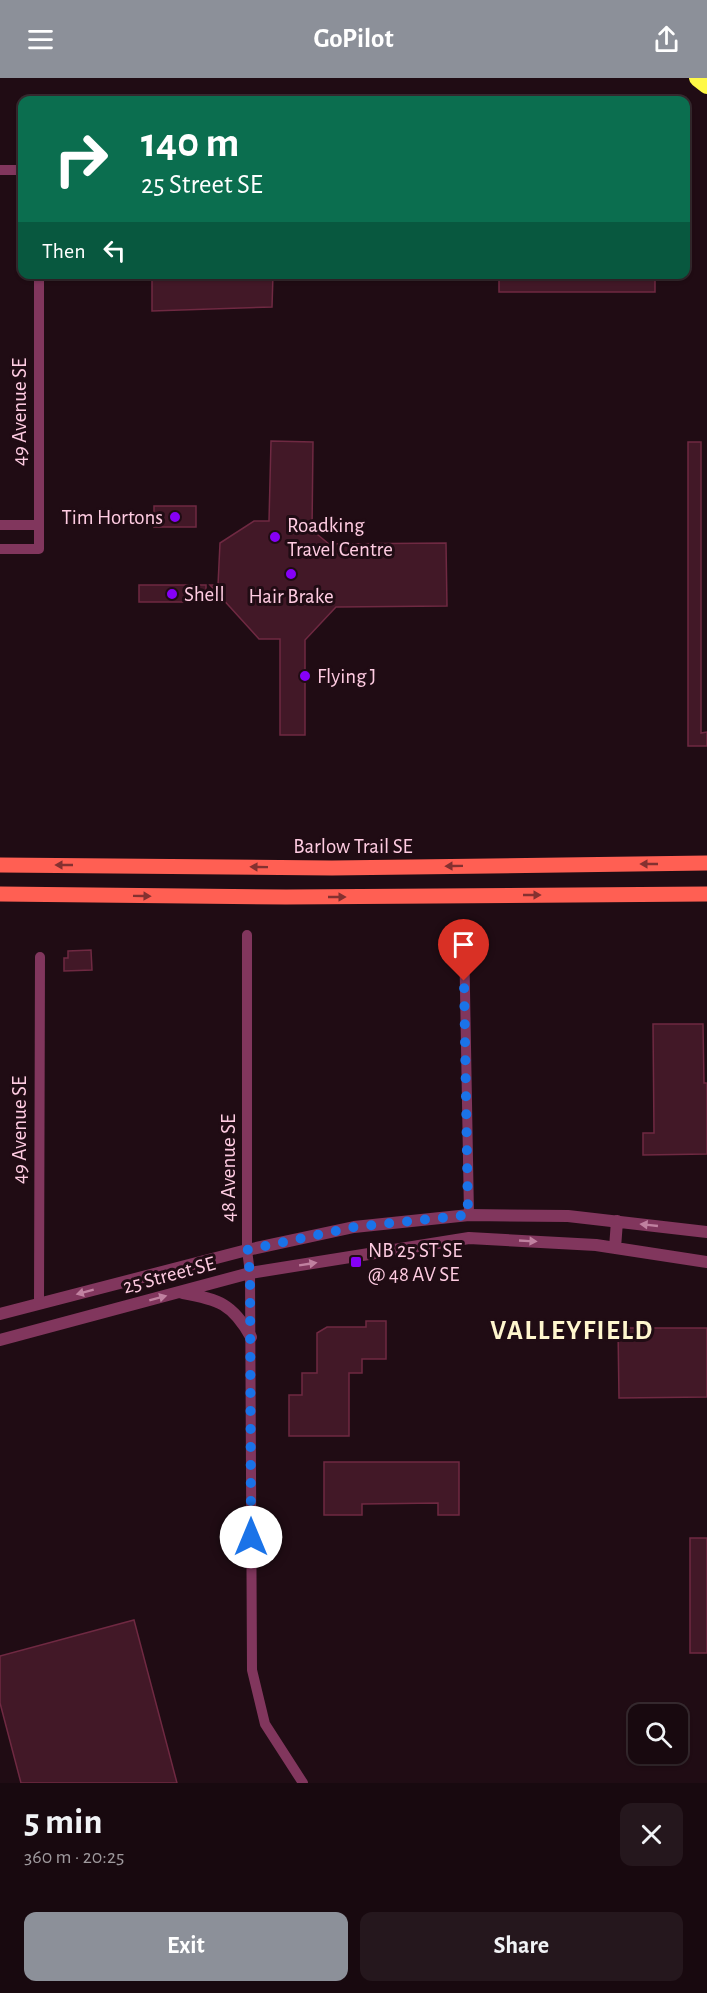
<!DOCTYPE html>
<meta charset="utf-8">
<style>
:root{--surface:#18090f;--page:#25171d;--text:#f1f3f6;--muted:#9f9a9e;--line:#362a2f;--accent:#8c9099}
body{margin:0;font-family:"Alegreya Sans",sans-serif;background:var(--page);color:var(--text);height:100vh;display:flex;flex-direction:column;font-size:22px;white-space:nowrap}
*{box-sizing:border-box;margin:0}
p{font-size:20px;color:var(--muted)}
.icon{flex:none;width:33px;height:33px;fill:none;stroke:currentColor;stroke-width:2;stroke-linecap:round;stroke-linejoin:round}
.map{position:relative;height:1705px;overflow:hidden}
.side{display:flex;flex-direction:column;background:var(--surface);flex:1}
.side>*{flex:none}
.guide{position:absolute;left:18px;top:18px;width:672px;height:183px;border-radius:12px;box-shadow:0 2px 4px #0004,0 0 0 2px var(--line);background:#0b6e4f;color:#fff;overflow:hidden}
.tools{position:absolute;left:628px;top:1626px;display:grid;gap:12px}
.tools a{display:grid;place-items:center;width:60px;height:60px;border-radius:12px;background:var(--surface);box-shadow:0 2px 4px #0004,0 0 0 2px var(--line);font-size:30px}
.pin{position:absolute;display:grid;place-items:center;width:51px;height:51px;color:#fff;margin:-62px -26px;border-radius:50% 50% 50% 0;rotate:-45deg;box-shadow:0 0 6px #0007}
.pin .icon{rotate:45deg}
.me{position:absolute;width:66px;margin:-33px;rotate:0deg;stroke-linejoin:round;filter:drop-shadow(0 0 4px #0008)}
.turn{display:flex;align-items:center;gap:21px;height:126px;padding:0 24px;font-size:27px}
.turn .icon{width:78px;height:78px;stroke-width:2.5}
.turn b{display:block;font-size:42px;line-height:51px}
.then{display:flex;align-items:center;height:57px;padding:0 24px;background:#0003;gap:12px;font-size:22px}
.round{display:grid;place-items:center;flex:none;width:63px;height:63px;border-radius:12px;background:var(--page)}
.summary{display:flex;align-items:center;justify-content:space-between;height:102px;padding:0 24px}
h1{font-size:36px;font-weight:700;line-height:45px}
.button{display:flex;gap:12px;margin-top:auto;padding:12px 24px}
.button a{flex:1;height:69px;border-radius:12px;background:var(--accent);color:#fff;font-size:24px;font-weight:700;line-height:69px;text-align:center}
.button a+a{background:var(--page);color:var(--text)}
header{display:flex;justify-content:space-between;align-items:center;height:78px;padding:0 24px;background:var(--accent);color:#fff;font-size:27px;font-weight:700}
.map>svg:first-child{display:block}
.building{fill:#421827;stroke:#6f2942;stroke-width:1.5}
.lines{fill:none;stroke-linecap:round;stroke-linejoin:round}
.minor{stroke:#81365d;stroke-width:10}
.tertiary{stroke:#81365d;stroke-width:12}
.primary{stroke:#ff5f53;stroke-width:15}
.motorway{stroke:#fff947;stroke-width:18}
.oneway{fill:#843130}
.oneway2{fill:#c081a0}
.route{stroke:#1a73e8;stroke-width:10;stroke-dasharray:0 18}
.poi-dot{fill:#8600f7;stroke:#200c14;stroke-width:2}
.labels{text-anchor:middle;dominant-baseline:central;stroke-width:6;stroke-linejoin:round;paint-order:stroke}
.street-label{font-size:21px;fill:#ffcce2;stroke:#200c14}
.poi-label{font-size:21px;fill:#ffcce2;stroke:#200c14;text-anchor:start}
.district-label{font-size:27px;font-weight:bold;letter-spacing:1.5px;fill:#fff6ce;stroke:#200c14}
</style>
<header><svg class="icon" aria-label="menu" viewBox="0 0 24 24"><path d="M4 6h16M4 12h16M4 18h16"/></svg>GoPilot<svg class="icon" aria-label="share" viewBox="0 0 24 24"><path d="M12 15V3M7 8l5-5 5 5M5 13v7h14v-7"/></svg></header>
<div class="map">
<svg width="707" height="1705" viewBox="0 0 707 1705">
<rect width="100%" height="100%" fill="#200c14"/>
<path class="building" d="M 152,196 L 273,196 L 272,229 L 152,233 Z
M 499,196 L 655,196 L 655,214 L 499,214 Z
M 271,363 L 313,364 L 312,452 L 329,466 L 446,465 L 447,528 L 336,529 L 305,562 L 305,657 L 280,657 L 280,561 L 259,561 L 210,507 L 218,507 L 220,465 L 254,443 L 269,443 Z
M 688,364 L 701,364 L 701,655 L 707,654 L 707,668 L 688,668 Z
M 154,428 L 196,428 L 196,449 L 154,449 Z
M 139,507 L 206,507 L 206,524 L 139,524 Z
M 91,872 L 92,892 L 64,893 L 64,880 L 68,880 L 68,873 Z
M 653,946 L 703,946 L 704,1005 L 707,1005 L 707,1076 L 643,1077 L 643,1055 L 654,1055 Z
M 366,1243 L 386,1243 L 386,1281 L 362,1281 L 362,1295 L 349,1295 L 349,1358 L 289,1358 L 289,1317 L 302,1317 L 302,1295 L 317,1295 L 317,1255 L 327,1249 L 366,1249 Z
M 618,1250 L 707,1250 L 707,1319 L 619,1320 Z
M 324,1384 L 459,1384 L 459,1437 L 438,1437 L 438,1425 L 362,1426 L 362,1437 L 324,1437 Z
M 690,1460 L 707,1460 L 707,1575 L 690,1575 Z
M 134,1542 L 177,1705 L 21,1705 L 0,1625 L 0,1578 Z"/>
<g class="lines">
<path class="minor" d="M 0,92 L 22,92
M 0,447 L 38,447
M 0,471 L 39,471 L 39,196
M 464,856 L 469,1137
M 247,857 L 247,1172 L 250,1195 L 252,1592 L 265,1646 L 303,1705
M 39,1226 L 40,879"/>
<path class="tertiary" d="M 615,1170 L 617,1143
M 183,1215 C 218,1221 233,1226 251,1259
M 0,1236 L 247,1172 L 354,1149 L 469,1137 L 568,1138 L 707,1154
M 0,1262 L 250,1195 L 469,1160 L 596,1167 L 707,1184"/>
<path class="primary" d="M 0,787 L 332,790 L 707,785
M 0,816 L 286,819 L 707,816"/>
<path class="motorway" d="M 698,0 L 707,7"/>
</g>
<defs><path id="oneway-solid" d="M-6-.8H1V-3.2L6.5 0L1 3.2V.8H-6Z" transform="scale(1.5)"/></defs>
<g class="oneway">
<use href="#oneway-solid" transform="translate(649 786) rotate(180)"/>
<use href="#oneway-solid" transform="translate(64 787) rotate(180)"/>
<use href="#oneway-solid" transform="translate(454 788) rotate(179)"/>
<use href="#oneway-solid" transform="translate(259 789) rotate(-179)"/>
<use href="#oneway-solid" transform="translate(532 817)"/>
<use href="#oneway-solid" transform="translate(142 818) rotate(1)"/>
<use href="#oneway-solid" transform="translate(337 819)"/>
</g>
<g class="oneway2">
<use href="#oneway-solid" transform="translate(649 1147) rotate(-174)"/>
<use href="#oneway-solid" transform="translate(528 1163) rotate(3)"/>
<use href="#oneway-solid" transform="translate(308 1186) rotate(-9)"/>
<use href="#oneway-solid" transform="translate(85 1214) rotate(165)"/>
<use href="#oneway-solid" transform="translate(158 1220) rotate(-15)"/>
</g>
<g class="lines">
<path class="route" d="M 251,1459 L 250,1195 L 247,1172 L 354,1149 L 468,1137 L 464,903"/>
</g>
<g class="poi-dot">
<circle cx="175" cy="439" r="6"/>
<circle cx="275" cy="459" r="6"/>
<circle cx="291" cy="496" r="6"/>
<circle cx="172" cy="516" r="6"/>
<circle cx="305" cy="598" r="6"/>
<rect x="350" y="1178" width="12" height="12" rx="3"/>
</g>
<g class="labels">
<g class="street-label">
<text transform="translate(19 334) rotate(-90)">49 Avenue SE</text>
<text x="353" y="768">Barlow Trail SE</text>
<text transform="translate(19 1052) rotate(-90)">49 Avenue SE</text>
<text transform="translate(228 1090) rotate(-90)">48 Avenue SE</text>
<text transform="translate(169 1197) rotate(-15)">25 Street SE</text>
</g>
<g class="poi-label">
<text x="163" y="439" text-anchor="end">Tim Hortons</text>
<text x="287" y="447">Roadking<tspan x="287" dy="24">Travel Centre</tspan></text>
<text x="184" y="516">Shell</text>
<text x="291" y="518" text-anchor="middle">Hair Brake</text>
<text x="317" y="598">Flying J</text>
<text x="368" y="1172">NB 25 ST SE<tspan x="368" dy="24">@ 48 AV SE</tspan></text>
</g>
<g class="district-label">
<text x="572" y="1252">VALLEYFIELD</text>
</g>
</g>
</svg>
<div class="tools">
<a><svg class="icon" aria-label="search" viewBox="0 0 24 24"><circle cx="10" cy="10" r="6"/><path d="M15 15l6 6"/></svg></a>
</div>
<div class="pin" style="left:464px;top:903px;background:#d93025"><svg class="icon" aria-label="arrive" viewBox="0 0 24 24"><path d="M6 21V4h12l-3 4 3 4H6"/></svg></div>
<svg class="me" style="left:251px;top:1459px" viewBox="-20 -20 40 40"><circle r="19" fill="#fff"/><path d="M0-13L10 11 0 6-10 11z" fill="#1a73e8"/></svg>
<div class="guide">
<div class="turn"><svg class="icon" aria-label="right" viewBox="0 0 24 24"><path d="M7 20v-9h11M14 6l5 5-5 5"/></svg><div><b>140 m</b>25 Street SE</div></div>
<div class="then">Then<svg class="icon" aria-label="left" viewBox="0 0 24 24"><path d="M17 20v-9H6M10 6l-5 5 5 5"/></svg></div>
</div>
</div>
<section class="side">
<div class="summary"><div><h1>5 min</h1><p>360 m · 20:25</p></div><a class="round"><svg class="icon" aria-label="close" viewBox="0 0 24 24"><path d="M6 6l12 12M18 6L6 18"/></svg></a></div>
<div class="button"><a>Exit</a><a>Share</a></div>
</section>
